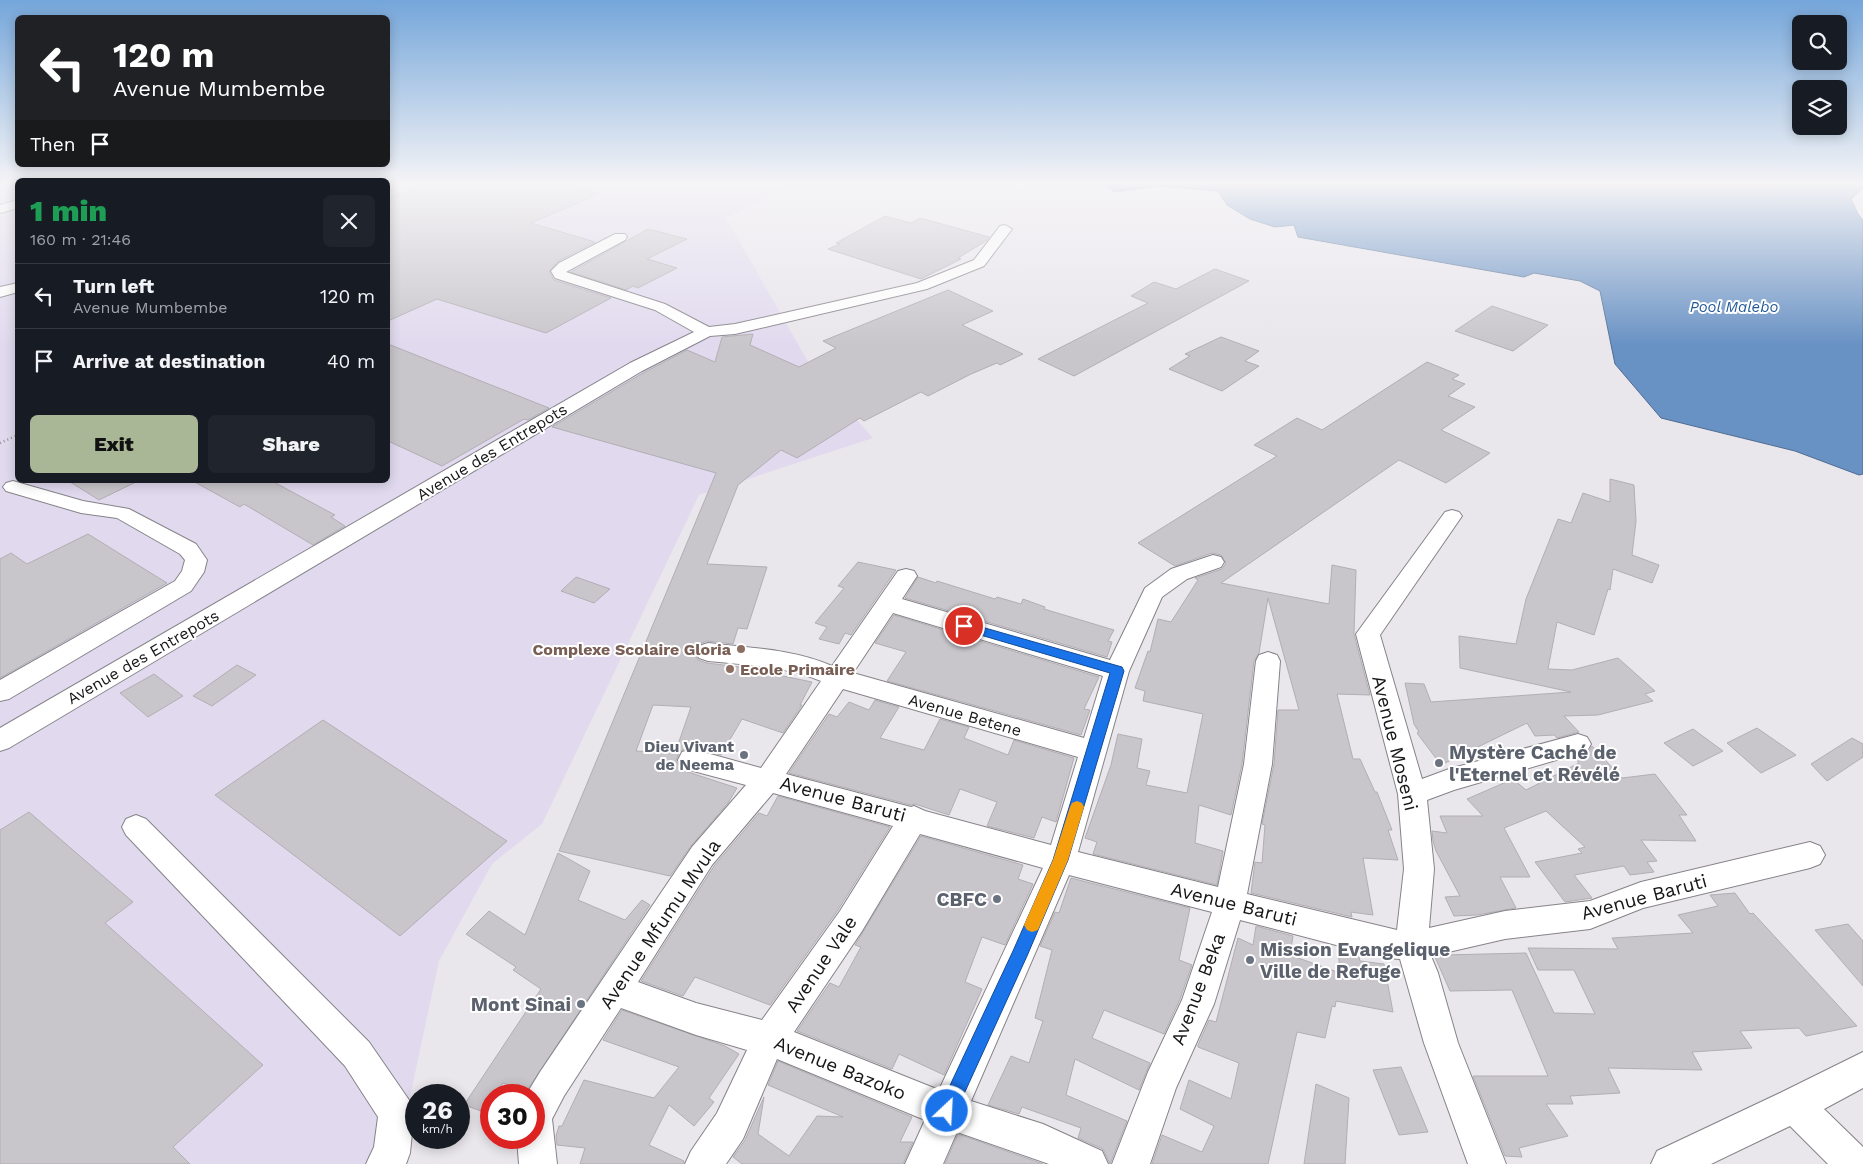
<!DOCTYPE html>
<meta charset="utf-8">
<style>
:root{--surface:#171b24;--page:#20242c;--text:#f1f3f6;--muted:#9ea1a6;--line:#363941;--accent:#a9b797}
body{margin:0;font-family:"Work Sans",sans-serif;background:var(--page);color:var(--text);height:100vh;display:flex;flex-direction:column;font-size:19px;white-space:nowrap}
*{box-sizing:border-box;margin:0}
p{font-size:16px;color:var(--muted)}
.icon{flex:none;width:28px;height:28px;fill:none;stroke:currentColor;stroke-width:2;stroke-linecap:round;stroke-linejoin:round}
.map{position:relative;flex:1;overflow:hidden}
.side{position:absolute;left:15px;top:178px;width:375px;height:305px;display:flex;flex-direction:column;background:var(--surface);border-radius:8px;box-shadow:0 2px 12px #0003}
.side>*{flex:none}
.banner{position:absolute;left:15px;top:15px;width:375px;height:152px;border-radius:8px;box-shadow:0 2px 12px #0003;background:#202124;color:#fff;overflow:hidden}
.controls{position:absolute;left:1792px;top:15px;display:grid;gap:10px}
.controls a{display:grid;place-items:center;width:55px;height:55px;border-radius:8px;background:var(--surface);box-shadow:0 2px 12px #0003;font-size:25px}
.speed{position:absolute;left:405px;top:1084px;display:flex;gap:10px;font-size:25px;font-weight:700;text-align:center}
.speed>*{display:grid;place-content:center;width:65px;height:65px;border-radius:50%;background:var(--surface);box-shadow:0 2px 12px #0003;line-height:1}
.speed small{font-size:12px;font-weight:400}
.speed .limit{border:8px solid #d22;background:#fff;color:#111}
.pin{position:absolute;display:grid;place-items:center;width:42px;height:42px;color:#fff;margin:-21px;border:2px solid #fff;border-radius:50%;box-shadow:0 1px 5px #0007}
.me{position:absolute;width:55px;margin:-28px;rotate:25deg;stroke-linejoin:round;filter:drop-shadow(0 0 4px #0008)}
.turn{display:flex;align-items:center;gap:18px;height:105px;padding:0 15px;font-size:22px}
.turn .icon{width:65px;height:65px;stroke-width:2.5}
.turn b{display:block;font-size:35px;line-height:42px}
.then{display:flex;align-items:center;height:48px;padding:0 15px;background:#0003;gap:10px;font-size:19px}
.round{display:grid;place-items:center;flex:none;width:52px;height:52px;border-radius:8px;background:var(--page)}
.head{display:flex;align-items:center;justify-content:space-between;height:85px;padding:0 15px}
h1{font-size:30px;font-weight:800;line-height:38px;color:#1e9e55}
.primary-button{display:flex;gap:10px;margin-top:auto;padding:10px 15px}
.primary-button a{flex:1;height:58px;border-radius:8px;background:var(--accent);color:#111;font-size:20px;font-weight:800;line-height:58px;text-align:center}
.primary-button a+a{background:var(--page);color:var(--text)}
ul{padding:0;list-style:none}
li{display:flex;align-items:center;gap:15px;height:65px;padding:0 15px;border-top:1px solid var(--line)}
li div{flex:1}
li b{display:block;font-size:19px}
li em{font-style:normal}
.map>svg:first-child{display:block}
.industrial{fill:#e1daef}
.water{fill:#6891c4;stroke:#4f6c90}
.building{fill:#c8c5cb;stroke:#b1aeb4;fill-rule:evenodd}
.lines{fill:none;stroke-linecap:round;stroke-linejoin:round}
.minor-casing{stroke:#868389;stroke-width:2}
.path-far1{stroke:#969398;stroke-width:2;stroke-dasharray:0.5 2.5;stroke-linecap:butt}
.path{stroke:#969398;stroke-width:2.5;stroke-dasharray:1 3;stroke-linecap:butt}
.minor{fill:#fff;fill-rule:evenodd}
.route{fill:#1a73e8;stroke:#114b97}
.slow{fill:#f59e0b}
.education-dot{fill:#8d6e63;stroke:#fff;stroke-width:2}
.worship-dot{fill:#6b7280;stroke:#fff;stroke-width:2}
.labels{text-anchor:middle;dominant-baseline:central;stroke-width:4;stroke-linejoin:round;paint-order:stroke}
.far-water-label{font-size:15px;font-style:italic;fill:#1f5797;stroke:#fff}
.street-label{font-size:16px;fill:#151416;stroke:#fff}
.education-label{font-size:16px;font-weight:bold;fill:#785e54;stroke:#fff;text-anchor:end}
.worship-label{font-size:16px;font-weight:bold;fill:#5b616d;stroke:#fff;text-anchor:end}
.near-street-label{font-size:19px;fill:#151416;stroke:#fff}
.near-worship-label{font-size:19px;font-weight:bold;fill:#5b616d;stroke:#fff;text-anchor:start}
</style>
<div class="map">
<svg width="1863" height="1164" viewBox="0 0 1863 1164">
<rect width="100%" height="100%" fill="#e9e6ec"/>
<path class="industrial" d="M 0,183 L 17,183 L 18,480 L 388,480 L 388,183 L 800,183 L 726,218 L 814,372 L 873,438 L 699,495 L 542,824 L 492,864 L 439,961 L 410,1097 L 400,1164 L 0,1164 Z"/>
<path class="water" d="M 1101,183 L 1863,183 L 1863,188 L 1851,199 L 1858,214 L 1863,220 L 1863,474 L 1859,475 L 1795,451 L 1661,418 L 1615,364 L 1600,291 L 1580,281 L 1534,273 L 1524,277 L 1298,237 L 1294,225 L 1275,227 L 1250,219 L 1227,205 L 1218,191 L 1157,186 L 1115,192 Z"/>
<path class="building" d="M 416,183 L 562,183 L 599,194 L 531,223 L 595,242 L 558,261 L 549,272 L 554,280 L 611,298 L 546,333 L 437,299 L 388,321 L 388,198 L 415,188 Z
M 885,216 L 911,223 L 920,218 L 989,237 L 986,241 L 958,258 L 961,259 L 921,279 L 828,249 L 840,244 L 836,243 Z
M 648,229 L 687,239 L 647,259 L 677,268 L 638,288 L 633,286 L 626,290 L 571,272 Z
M 1215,269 L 1249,281 L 1074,376 L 1038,359 L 1148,303 L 1131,296 L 1154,282 L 1176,289 Z
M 948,290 L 993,311 L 962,325 L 1023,354 L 1000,365 L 997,363 L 971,374 L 928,396 L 921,392 L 864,421 L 860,418 L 797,458 L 781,450 L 738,485 L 707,564 L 767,567 L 747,629 L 738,628 L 733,644 L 707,641 L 697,645 L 694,653 L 698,660 L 707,663 L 765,670 L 764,672 L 812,682 L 800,705 L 802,705 L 783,733 L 742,719 L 721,755 L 692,747 L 680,751 L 676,761 L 682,770 L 737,788 L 728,803 L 691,846 L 670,876 L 559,851 L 716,473 L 552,427 L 643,373 L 687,350 L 715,362 L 722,337 L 753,334 L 750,345 L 799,367 L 836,348 L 823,341 ZM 653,705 L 691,707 L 675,753 L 636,751 Z
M 1492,306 L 1548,325 L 1513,351 L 1455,331 Z
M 1221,337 L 1259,351 L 1245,361 L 1259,366 L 1222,391 L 1169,369 L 1190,356 L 1185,354 Z
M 388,344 L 549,408 L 528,420 L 524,419 L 442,466 L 388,441 Z
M 1427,362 L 1459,375 L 1452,379 L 1465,384 L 1448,396 L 1475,407 L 1441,430 L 1490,453 L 1446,483 L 1399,460 L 1221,583 L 1329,604 L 1332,565 L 1356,570 L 1354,634 L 1370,695 L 1337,694 L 1353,759 L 1360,759 L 1375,792 L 1377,792 L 1392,830 L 1388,830 L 1398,860 L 1363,858 L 1373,915 L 1351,912 L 1352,917 L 1251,893 L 1255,862 L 1262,863 L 1265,825 L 1262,824 L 1274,764 L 1278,710 L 1299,710 L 1268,598 L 1259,653 L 1254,661 L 1242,764 L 1231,815 L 1199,805 L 1195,843 L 1223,851 L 1217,885 L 1093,854 L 1097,842 L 1085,838 L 1111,765 L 1118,734 L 1142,739 L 1137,768 L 1150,771 L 1146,785 L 1187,793 L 1203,714 L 1143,701 L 1145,691 L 1135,688 L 1148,651 L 1150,652 L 1158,619 L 1171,622 L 1198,580 L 1195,578 L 1222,569 L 1226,563 L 1221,555 L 1212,553 L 1175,566 L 1138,543 L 1277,456 L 1254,445 L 1297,418 L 1322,430 Z
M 1610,479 L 1634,485 L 1636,521 L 1632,555 L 1659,565 L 1652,583 L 1613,569 L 1610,590 L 1608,589 L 1594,635 L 1557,622 L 1548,669 L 1572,670 L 1618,658 L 1655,691 L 1645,694 L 1653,701 L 1598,715 L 1564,716 L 1579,732 L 1557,738 L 1554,735 L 1535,736 L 1527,723 L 1441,765 L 1417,733 L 1419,732 L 1414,724 L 1405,683 L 1424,684 L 1431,702 L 1571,692 L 1460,668 L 1459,636 L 1516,644 L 1526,599 L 1558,519 L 1571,523 L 1583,493 L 1610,502 Z
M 67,480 L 140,480 L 99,500 Z
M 191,480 L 270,480 L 335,515 L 331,517 L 345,526 L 313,545 L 244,504 L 240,507 Z
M 88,534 L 167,583 L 0,678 L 0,559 L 11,553 L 27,564 Z
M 858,562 L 896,570 L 851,635 L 845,633 L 839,644 L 819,639 L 827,627 L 815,623 L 844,588 L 838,586 Z
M 576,577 L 610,589 L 594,603 L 561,591 Z
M 918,577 L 936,583 L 937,581 L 995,599 L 997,597 L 1021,604 L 1023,599 L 1045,607 L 1044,609 L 1114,630 L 1108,641 L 1112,642 L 1107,657 L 905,598 Z
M 894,615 L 1099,677 L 1084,709 L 1090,710 L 1081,735 L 887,681 L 906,652 L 875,643 Z
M 237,665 L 256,675 L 212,706 L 193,696 Z
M 154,674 L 183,696 L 148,717 L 120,693 Z
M 875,700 L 899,707 L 880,738 L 924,750 L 940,719 L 969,727 L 964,738 L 1008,755 L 1014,740 L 1074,758 L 1056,822 L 1042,817 L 1034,838 L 987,826 L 997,802 L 960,789 L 949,815 L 915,804 L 911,805 L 789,773 L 829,714 L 837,717 L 849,702 L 869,710 Z
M 323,720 L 507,841 L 400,936 L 215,795 Z
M 1757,728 L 1796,755 L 1761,773 L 1727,743 Z
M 1693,729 L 1723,751 L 1693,766 L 1664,743 Z
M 1852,738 L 1863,744 L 1863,757 L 1827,781 L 1811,764 Z
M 1592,746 L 1622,778 L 1655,774 L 1687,815 L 1679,815 L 1696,841 L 1641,840 L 1657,861 L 1647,862 L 1654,872 L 1630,875 L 1624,866 L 1574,875 L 1592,898 L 1565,902 L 1535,862 L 1582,853 L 1578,849 L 1585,847 L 1546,811 L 1504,828 L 1530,877 L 1500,877 L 1516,908 L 1477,915 L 1454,916 L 1445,897 L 1460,896 L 1436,851 L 1433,841 L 1432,831 L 1447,833 L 1440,816 L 1483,816 L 1467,799 L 1513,779 L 1526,790 L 1579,763 L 1574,757 L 1588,753 Z
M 778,796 L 890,827 L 838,910 L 770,1005 L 695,977 L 683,996 L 641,981 L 714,866 L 759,813 L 767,816 Z
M 29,812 L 133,902 L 105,923 L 263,1065 L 173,1147 L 190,1164 L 0,1164 L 0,830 Z
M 921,836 L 1023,865 L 1018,879 L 1033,884 L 1005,945 L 982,937 L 965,982 L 982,989 L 944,1075 L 899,1054 L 892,1069 L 797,1031 L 830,983 L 839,987 L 861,947 L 855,945 Z
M 558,853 L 590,871 L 578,900 L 625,920 L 642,900 L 650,905 L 526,1092 L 503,1083 L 495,1095 L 491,1095 L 491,1101 L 484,1112 L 464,1105 L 541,989 L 513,970 L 516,967 L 466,934 L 489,911 L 525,935 Z
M 1071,878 L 1190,908 L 1179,960 L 1192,965 L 1180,999 L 1164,1034 L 1104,1010 L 1092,1038 L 1150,1063 L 1139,1090 L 1075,1059 L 1066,1095 L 1127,1121 L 1110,1164 L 1103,1149 L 1078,1138 L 1081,1128 L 1022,1107 L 1019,1114 L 988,1105 L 1011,1056 L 1029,1063 L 1043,1021 L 1035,1018 L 1052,950 L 1040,946 L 1055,912 L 1059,913 Z
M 1735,893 L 1750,914 L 1753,913 L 1857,1026 L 1806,1036 L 1799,1028 L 1740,1031 L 1752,1048 L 1692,1052 L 1702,1070 L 1608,1068 L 1620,1093 L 1570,1096 L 1573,1104 L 1546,1104 L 1568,1136 L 1519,1148 L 1522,1157 L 1505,1156 L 1473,1076 L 1548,1076 L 1512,990 L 1450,991 L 1435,957 L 1444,955 L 1526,953 L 1554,1013 L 1595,1014 L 1574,970 L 1538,970 L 1528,948 L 1618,949 L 1612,938 L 1693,933 L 1678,915 L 1718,906 L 1710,895 Z
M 1848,924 L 1863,941 L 1863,986 L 1815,930 Z
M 1256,926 L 1293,936 L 1290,955 L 1340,973 L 1338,947 L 1358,953 L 1360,961 L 1384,964 L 1393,1012 L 1336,1001 L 1335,1007 L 1332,1006 L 1325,1038 L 1297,1032 L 1268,1164 L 1152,1164 L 1162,1135 L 1202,1152 L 1214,1126 L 1180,1109 L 1189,1080 L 1231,1099 L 1239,1063 L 1198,1047 L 1198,1045 L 1209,1020 L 1216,1022 L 1238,938 L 1253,945 Z
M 622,1010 L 725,1046 L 739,1054 L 709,1098 L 714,1102 L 694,1126 L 669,1105 L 649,1145 L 684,1161 L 683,1164 L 580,1164 L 585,1148 L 557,1145 L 556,1136 L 559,1126 L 562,1126 L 584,1080 L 654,1098 L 679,1067 L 603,1040 Z
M 778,1061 L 912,1117 L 900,1142 L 913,1142 L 903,1164 L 742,1164 L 733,1157 L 745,1140 L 764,1097 L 758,1134 L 789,1156 L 817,1116 L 843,1117 L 768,1085 Z
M 1401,1067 L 1428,1132 L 1399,1135 L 1373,1070 Z
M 1316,1084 L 1349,1098 L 1345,1164 L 1304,1164 Z
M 958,1134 L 1043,1164 L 945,1164 Z"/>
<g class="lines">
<defs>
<path id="minor" d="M 0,183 L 7,183 L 5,186 L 0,187 Z
M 18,200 L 18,208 L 0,213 L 0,205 Z
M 1005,225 L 1012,229 L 984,266 L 927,289 L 735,334 L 710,336 L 642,371 L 9,748 L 0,751 L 0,728 L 630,363 L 694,332 L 655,310 L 555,278 L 551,271 L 559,263 L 615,234 L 625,234 L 627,237 L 625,240 L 566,272 L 665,304 L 709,327 L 735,324 L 917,283 L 974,260 L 1000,226 Z
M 18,283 L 18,292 L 0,297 L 0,287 Z
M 13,481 L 83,501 L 129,509 L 196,544 L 207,560 L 204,572 L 191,591 L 9,699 L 0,701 L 0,680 L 175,581 L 182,571 L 185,560 L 180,554 L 117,518 L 81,513 L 6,491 L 3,487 L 6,483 Z
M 1452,510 L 1459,512 L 1462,516 L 1380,635 L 1422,779 L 1449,769 L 1578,734 L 1587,737 L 1591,744 L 1587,751 L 1454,790 L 1427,800 L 1434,869 L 1429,928 L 1505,911 L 1590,901 L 1641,882 L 1810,842 L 1820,846 L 1825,855 L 1820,864 L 1810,868 L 1643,908 L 1590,929 L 1505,939 L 1431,956 L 1438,973 L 1458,1043 L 1506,1164 L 1468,1164 L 1424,1043 L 1400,959 L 1386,958 L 1240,920 L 1214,1004 L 1176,1088 L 1150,1164 L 1112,1164 L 1148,1072 L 1182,1000 L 1212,912 L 1069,875 L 971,1101 L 1043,1124 L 1102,1151 L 1108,1164 L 1049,1164 L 957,1132 L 943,1164 L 905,1164 L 925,1120 L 777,1059 L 743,1139 L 726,1164 L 685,1164 L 691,1151 L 717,1113 L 747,1050 L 696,1035 L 621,1008 L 564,1096 L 552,1119 L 557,1164 L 519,1164 L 517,1138 L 534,1138 L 534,1095 L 526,1095 L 540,1072 L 692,847 L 746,785 L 682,768 L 678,760 L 682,752 L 692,749 L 761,768 L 821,681 C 785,666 747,665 708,661 L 699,658 L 696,652 L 699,646 L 708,643 C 750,648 793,649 832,666 L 898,571 L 906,569 L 914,571 L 917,576 L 902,599 L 1110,660 L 1145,588 L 1171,569 L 1213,555 L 1221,557 L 1224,562 L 1221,567 L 1187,579 L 1162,597 L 1129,671 L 1078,852 L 1218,887 L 1244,764 L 1256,661 L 1259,655 L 1268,652 L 1277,655 L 1280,661 L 1272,764 L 1247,894 L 1397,930 L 1404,869 L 1398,794 L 1356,634 L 1445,512 ZM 893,613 L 1103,676 L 1084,738 L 853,673 ZM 843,689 L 1078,757 L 1051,845 L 925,811 L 914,806 L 911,807 L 786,774 ZM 773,793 L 893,826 L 840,911 L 762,1020 L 696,1003 L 638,982 L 712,865 ZM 920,834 L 1043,868 L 939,1090 L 794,1032 L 862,931 Z
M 136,815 L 146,819 L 369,1042 L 409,1100 L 414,1113 L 410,1153 L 406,1164 L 366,1164 L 374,1147 L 378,1117 L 345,1066 L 126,835 L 122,827 L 126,819 Z
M 1863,1052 L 1863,1088 L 1824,1109 L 1863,1147 L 1863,1164 L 1828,1164 L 1790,1126 L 1711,1164 L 1651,1164 L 1657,1151 L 1782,1092 Z"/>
</defs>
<use href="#minor" class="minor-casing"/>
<path class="path-far1" d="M 388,285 L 390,284"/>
<path class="path" d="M 0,443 L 18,435"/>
<use href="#minor" class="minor"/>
</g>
<linearGradient id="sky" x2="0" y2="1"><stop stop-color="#75a6da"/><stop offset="0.53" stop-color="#f5f4f6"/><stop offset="1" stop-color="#f5f4f6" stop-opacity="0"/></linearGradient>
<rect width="1863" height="346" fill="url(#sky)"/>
<path class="route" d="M 964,622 L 1122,667 L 1124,671 L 1068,860 L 1027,956 L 953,1118 L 947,1120 L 941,1118 L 938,1111 L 1013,951 L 1053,860 L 1110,673 L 960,629 L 958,626 L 960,623 Z"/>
<path class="slow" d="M 1077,801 L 1082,803 L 1084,807 L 1068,860 L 1038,930 L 1032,932 L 1027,930 L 1024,925 L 1053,860 L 1070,807 L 1072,803 Z"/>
<g class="education-dot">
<circle cx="741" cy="649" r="5"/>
<circle cx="730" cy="669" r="5"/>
</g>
<g class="worship-dot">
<circle cx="744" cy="755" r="5"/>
<circle cx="1439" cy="763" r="5"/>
<circle cx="997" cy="899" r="5"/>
<circle cx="1250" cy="960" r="5"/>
<circle cx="581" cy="1004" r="5"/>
</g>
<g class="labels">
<g class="far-water-label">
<text x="1734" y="307">Pool Malebo</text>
</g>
<g class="street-label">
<text transform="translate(492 452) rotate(-31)">Avenue des Entrepots</text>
<text transform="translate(143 657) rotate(-30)">Avenue des Entrepots</text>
<text transform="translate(965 715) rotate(16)">Avenue Betene</text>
</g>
<g class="education-label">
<text x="731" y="649">Complexe Scolaire Gloria</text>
<text x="740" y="669" text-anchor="start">Ecole Primaire</text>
</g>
<g class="worship-label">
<text x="734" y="746">Dieu Vivant<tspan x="734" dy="18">de Neema</tspan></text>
</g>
<g class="near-street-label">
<text transform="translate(1395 743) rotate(76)">Avenue Moseni</text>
<text transform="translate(843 799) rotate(15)">Avenue Baruti</text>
<text transform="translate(1644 897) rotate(-15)">Avenue Baruti</text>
<text transform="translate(1234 904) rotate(14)">Avenue Baruti</text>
<text transform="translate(660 924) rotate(-56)">Avenue Mfumu Mvula</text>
<text transform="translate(821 964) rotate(-56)">Avenue Vale</text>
<text transform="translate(1198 989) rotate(-69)">Avenue Beka</text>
<text transform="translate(840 1068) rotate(22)">Avenue Bazoko</text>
</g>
<g class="near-worship-label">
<text x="1449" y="752">Mystère Caché de<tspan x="1449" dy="22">l'Eternel et Révélé</tspan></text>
<text x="987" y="899" text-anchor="end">CBFC</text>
<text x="1260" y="949">Mission Evangelique<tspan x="1260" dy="22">Ville de Refuge</tspan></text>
<text x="571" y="1004" text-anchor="end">Mont Sinai</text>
</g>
</g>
</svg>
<div class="controls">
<a><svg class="icon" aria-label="search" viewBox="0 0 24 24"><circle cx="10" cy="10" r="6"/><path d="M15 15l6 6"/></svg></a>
<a><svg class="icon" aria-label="layers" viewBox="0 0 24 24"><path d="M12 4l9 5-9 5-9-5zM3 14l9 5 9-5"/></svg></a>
</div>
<div class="speed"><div>26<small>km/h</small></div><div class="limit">30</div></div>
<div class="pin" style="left:964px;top:626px;background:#d93025"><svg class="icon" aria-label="arrive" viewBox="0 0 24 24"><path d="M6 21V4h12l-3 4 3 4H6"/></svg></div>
<svg class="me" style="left:947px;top:1111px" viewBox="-20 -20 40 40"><circle r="17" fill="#1a73e8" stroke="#fff" stroke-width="3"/><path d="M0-11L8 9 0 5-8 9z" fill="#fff"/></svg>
<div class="banner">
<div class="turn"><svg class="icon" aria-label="left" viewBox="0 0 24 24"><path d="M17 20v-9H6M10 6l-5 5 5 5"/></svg><div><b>120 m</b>Avenue Mumbembe</div></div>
<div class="then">Then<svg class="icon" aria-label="arrive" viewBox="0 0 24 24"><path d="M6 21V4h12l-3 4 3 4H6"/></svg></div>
</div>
<section class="side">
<div class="head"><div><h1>1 min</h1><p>160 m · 21:46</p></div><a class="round"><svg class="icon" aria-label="close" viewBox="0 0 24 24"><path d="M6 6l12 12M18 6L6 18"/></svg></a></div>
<ul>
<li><svg class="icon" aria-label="left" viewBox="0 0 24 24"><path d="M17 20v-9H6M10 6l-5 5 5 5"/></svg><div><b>Turn left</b><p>Avenue Mumbembe</p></div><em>120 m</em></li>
<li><svg class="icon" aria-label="arrive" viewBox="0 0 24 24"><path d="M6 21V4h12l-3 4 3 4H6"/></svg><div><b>Arrive at destination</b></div><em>40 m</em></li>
</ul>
<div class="primary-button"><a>Exit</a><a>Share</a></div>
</section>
</div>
